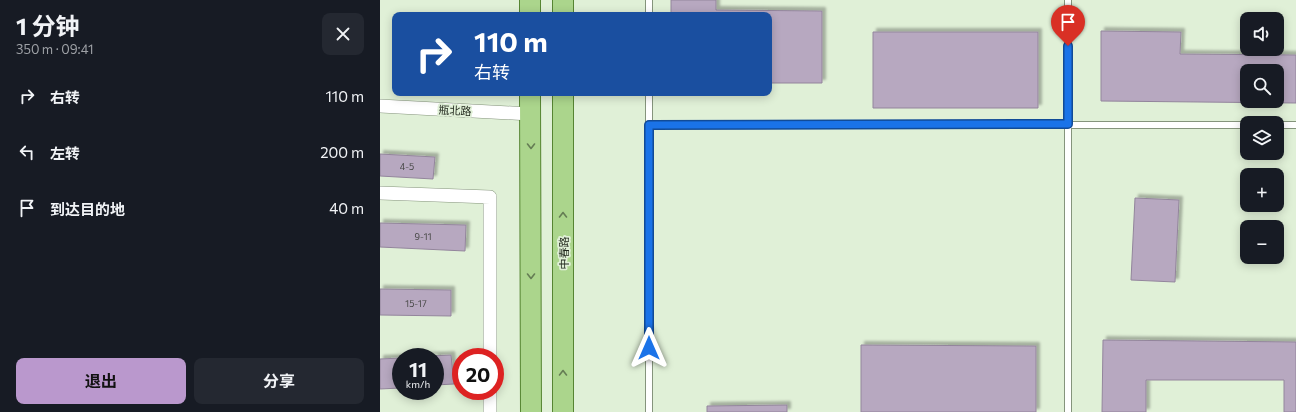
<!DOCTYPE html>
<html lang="zh">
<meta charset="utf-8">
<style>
:root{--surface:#171b24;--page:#242831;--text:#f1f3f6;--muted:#9ea1a6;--accent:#ba98cd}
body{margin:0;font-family:Commissioner,"Noto Sans SC",sans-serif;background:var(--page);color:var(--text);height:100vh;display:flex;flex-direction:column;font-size:15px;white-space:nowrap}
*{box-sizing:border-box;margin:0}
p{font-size:13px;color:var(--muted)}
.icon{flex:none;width:22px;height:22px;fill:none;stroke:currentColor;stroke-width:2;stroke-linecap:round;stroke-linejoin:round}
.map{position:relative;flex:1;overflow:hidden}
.panel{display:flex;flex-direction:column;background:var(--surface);width:380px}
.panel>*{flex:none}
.guide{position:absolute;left:12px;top:12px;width:380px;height:84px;border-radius:8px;box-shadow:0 2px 10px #0003;background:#1a4fa0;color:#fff;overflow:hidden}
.controls{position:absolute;left:860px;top:12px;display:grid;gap:8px}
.controls a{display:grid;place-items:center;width:44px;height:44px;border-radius:8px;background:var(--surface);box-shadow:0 2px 10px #0003;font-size:20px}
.speed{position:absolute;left:12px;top:348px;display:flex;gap:8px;font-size:20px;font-weight:700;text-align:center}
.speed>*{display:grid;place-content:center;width:52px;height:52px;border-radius:50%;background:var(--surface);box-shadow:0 2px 10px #0003;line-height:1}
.speed small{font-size:10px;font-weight:400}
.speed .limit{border:6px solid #d22;background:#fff;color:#111}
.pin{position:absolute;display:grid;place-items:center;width:34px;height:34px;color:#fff;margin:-41px -17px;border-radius:50% 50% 50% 0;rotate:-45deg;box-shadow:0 0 4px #0007}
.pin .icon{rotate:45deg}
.me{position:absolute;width:44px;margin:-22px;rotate:0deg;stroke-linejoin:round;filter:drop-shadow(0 0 3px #0008)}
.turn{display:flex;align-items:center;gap:14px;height:84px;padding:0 16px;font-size:18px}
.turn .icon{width:52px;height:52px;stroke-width:2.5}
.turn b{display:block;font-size:28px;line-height:34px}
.round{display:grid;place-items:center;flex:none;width:42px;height:42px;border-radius:8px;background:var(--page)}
.headline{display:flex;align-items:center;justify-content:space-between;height:68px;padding:0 16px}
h1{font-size:24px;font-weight:700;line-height:30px}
.button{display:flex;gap:8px;margin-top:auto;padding:8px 16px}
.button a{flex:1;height:46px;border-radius:8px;background:var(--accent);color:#111;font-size:16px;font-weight:700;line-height:46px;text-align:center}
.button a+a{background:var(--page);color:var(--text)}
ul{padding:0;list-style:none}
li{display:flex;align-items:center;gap:12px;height:56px;padding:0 16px}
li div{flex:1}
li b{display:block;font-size:15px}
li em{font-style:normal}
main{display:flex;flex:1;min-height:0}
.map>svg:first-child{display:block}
.building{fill:#b7a8c0;stroke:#93859c;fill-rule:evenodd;filter:url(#shadow)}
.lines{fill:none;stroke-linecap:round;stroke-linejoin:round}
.lane-casing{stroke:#85947c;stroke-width:8}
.street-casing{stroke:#85947c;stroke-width:14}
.primary-casing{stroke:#568532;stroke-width:22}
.lane{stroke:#fff;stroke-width:6}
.street{stroke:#fff;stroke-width:13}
.primary{stroke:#abd58c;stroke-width:20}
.oneway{stroke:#657d54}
.route-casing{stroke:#114b97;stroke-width:10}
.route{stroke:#1a73e8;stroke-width:7}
.labels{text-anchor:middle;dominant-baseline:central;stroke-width:3.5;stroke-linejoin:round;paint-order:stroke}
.number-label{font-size:9px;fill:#454644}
.street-label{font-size:11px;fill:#1f251b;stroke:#e0f0d7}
</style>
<main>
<section class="panel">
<div class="headline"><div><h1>1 分钟</h1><p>350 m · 09:41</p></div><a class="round"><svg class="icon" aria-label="close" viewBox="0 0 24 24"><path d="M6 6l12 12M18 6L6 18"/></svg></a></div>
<ul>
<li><svg class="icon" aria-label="right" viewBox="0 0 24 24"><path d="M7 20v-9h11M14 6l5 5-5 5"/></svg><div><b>右转</b></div><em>110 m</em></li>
<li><svg class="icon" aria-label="left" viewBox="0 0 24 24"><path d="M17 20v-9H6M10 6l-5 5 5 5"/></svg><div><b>左转</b></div><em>200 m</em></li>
<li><svg class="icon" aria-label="arrive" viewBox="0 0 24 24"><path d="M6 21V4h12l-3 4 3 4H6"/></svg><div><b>到达目的地</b></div><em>40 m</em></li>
</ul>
<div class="button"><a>退出</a><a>分享</a></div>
</section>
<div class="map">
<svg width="916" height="412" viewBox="0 0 916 412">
<defs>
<filter id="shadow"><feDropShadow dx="3.5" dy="-3.5" stdDeviation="1" flood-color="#0004"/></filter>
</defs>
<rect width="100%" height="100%" fill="#e0f0d7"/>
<path class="building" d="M 291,0 L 336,0 L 336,10 L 442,11 L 442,83 L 389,83 L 389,15 L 291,15 Z
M 721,31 L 801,32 L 800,54 L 916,55 L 916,103 L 721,101 ZM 867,71 L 897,71 L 897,101 L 867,101 Z
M 493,32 L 658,32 L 658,108 L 493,108 Z
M 291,93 L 346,93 L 346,95 L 291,95 Z
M 0,154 L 55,157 L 53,179 L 0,176 Z
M 755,198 L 799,200 L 795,282 L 751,280 Z
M 0,223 L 86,225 L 85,251 L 0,247 Z
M 0,289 L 71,290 L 71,316 L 0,315 Z
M 723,340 L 916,342 L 916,412 L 904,412 L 904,380 L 766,380 L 766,412 L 722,412 Z
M 481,345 L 656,346 L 656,412 L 481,412 Z
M 71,355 L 74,384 L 55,385 L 55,357 L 30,357 Z
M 21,358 L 21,388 L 0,389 L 0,359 Z
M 407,405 L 407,412 L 327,412 L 327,406 Z"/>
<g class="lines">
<defs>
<path id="lane" d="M 269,0 L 269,15
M 688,0 L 688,412
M 269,93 L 269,412
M 269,125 L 867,125
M 897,125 L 916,125"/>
<path id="street" d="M 0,106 L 150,114
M 0,193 L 110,197 L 110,357
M 110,391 L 110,412"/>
<path id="primary" d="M 150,0 L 150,15
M 183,15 L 183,0
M 150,93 L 151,412
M 183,93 L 183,412"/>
</defs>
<use href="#lane" class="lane-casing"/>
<use href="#street" class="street-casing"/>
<use href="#primary" class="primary-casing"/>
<use href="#lane" class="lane"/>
<use href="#street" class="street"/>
<use href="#primary" class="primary"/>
</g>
<defs><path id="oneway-chevron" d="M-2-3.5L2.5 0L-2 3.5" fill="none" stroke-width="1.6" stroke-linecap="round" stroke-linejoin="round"/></defs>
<g class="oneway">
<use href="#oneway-chevron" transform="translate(151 146) rotate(90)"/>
<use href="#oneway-chevron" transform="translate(183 215) rotate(-90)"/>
<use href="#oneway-chevron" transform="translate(151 276) rotate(90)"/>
<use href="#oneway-chevron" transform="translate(183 373) rotate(-90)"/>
</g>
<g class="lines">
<defs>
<path id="route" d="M 269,348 L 269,125 L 688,124 L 688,46"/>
</defs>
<use href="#route" class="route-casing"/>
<use href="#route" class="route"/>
</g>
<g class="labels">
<g class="number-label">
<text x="27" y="166">4-5</text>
<text x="43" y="236">9-11</text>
<text x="36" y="303">15-17</text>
</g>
<g class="street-label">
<text transform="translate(75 110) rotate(3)">瓶北路</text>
<text transform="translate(183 253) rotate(-90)">中春路</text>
</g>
</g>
</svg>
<div class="controls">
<a><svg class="icon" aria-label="sound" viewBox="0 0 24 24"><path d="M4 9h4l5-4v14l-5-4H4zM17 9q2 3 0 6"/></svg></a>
<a><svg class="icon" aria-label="search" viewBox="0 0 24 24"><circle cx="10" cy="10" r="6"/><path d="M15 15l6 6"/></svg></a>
<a><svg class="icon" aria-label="layers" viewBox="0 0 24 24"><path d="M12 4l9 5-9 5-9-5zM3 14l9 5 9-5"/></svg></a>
<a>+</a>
<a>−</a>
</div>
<div class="speed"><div>11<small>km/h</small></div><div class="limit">20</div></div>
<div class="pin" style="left:688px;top:46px;background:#d93025"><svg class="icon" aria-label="arrive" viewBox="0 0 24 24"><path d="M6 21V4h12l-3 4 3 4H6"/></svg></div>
<svg class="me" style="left:269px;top:348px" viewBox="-20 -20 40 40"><path d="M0-17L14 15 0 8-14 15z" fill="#1a73e8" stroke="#fff" stroke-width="4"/></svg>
<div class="guide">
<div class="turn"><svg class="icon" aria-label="right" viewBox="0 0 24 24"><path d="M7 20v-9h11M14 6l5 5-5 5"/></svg><div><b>110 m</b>右转</div></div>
</div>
</div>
</main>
